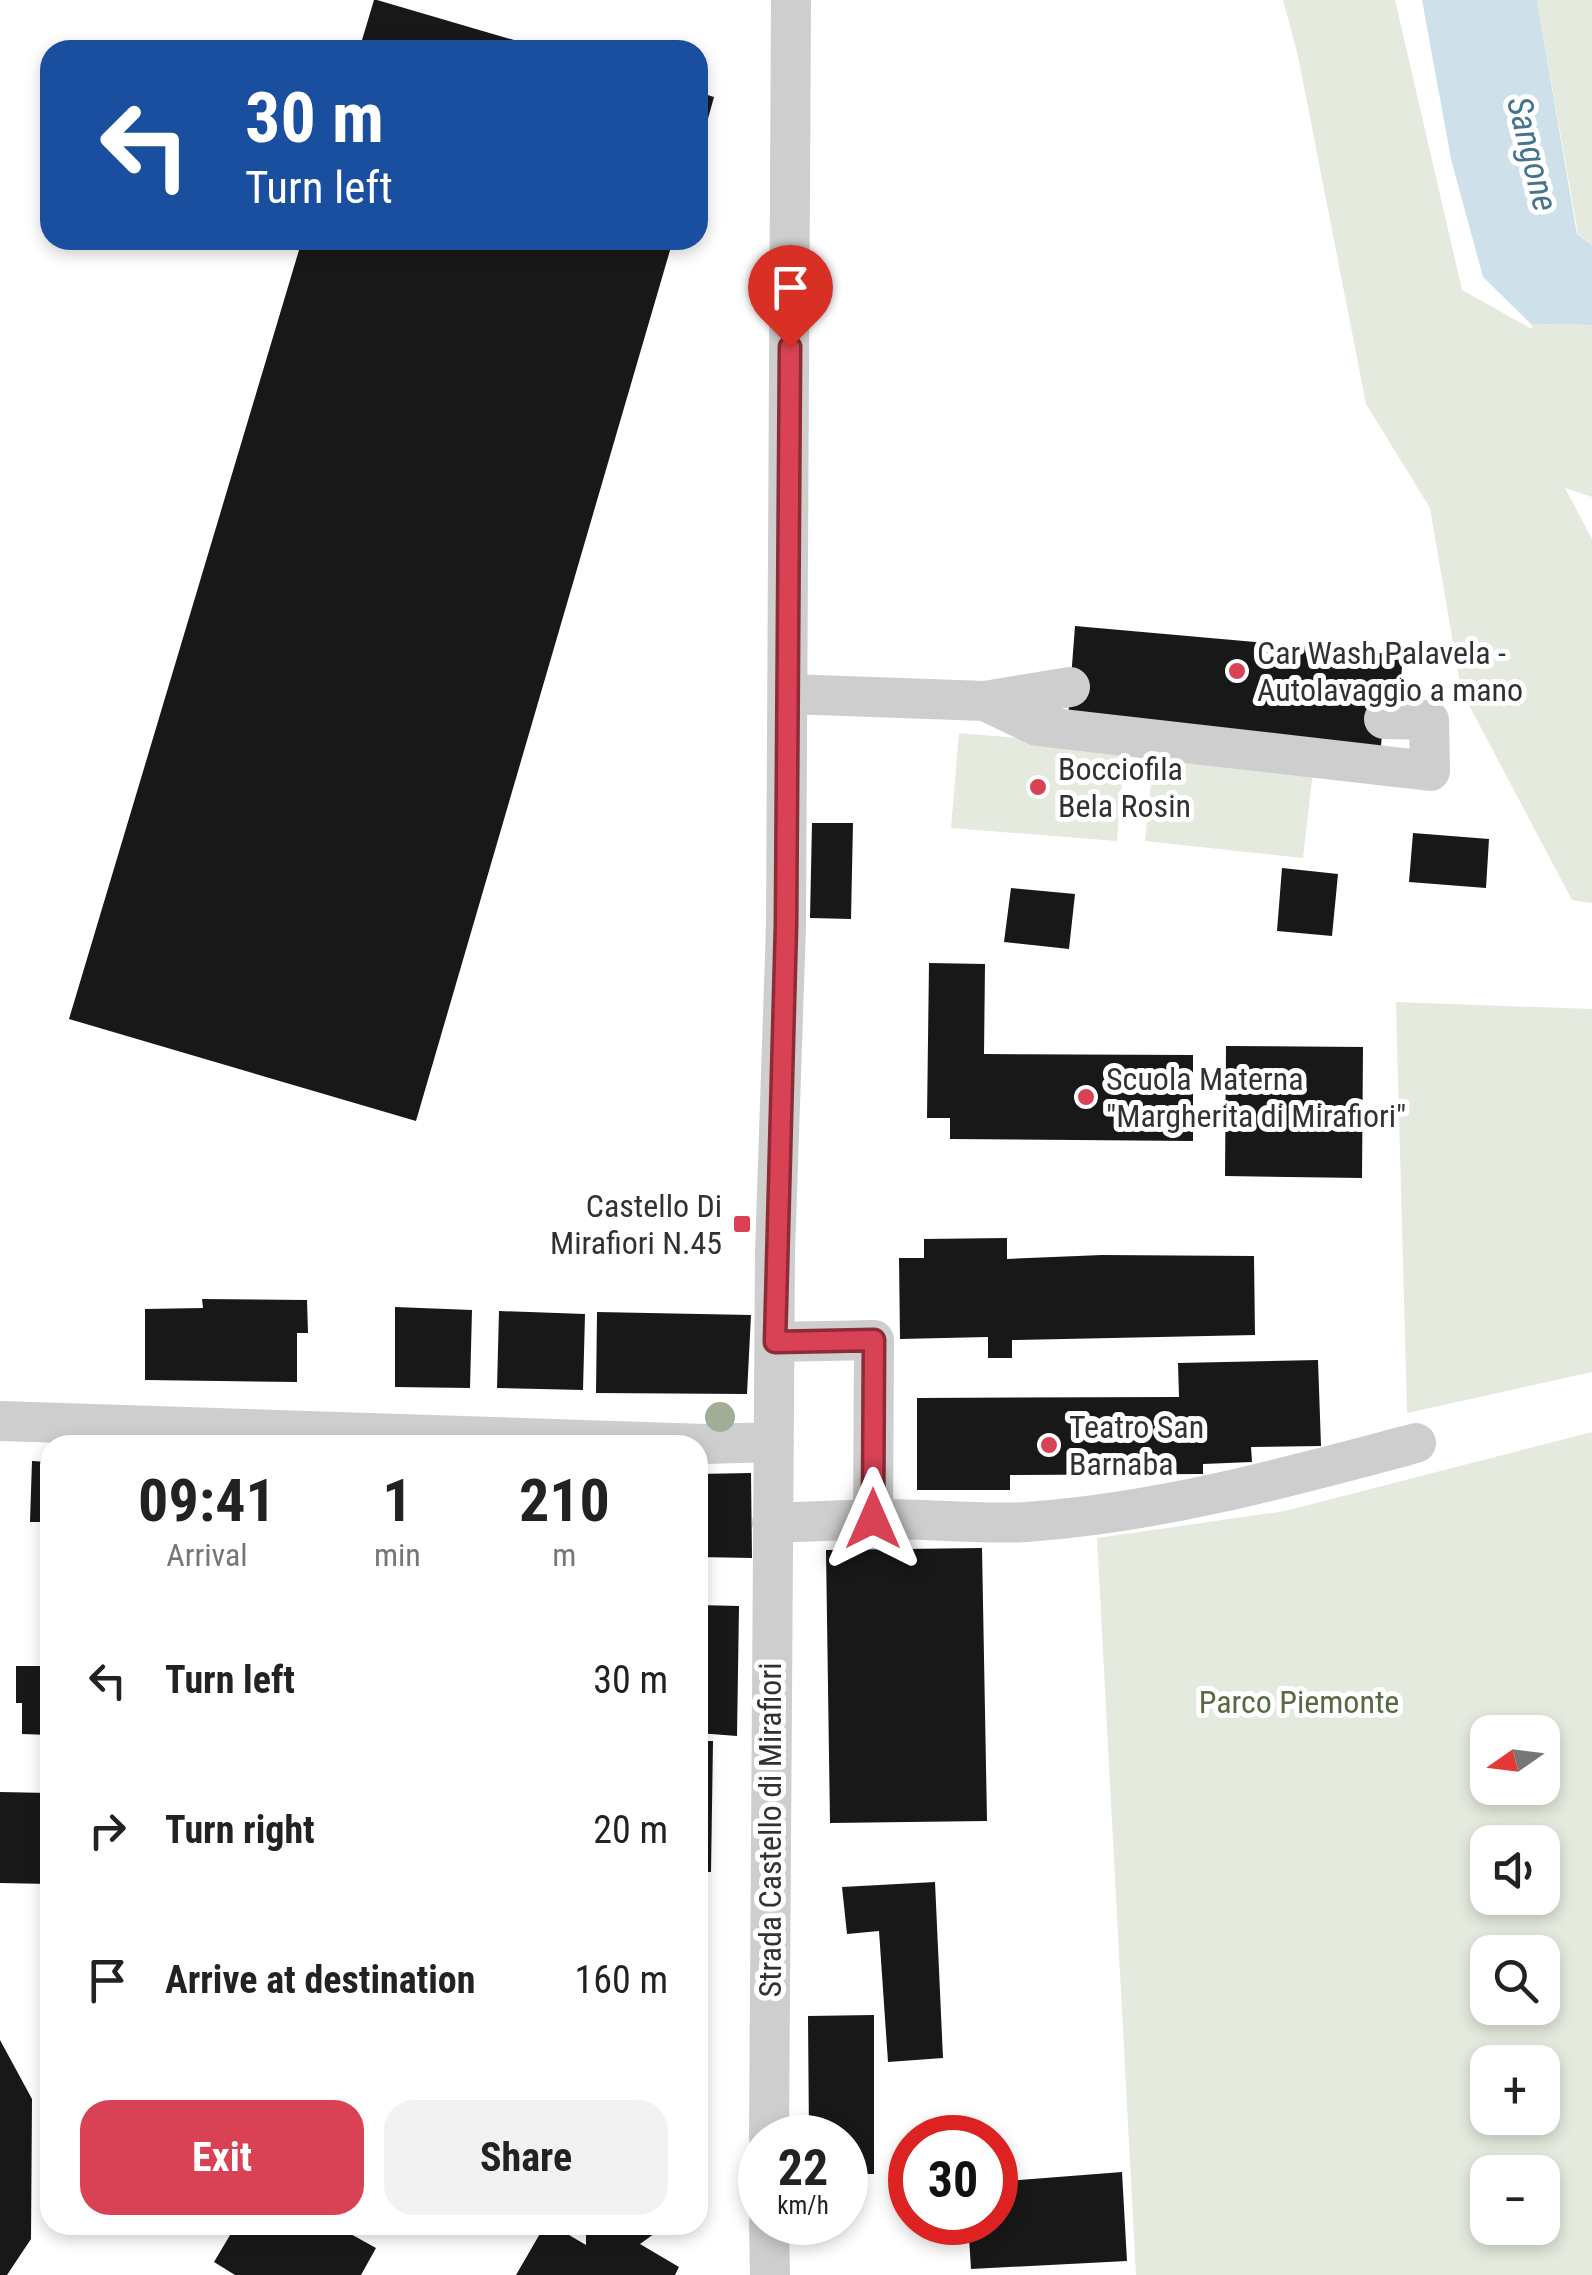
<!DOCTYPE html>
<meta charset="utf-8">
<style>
:root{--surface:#fff;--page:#f2f2f2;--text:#222;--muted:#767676;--accent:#d94254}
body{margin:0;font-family:"Roboto Condensed",sans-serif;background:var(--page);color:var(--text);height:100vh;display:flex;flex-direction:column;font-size:38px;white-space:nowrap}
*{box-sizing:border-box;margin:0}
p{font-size:32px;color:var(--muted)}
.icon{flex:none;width:55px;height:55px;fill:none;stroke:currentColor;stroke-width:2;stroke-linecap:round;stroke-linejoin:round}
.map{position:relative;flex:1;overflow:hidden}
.sheet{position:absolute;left:40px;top:1435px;width:668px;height:800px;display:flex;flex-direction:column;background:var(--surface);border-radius:30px;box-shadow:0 5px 15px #0003}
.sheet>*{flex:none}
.top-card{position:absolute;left:40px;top:40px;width:668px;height:210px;border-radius:30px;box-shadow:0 5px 15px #0003;background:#1a4fa0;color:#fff;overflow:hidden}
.needle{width:65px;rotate:256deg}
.buttons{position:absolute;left:1470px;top:1715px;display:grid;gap:20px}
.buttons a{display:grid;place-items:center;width:90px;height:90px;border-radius:20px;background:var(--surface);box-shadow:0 5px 15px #0003;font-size:50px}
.speed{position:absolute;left:738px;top:2115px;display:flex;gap:20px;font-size:50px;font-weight:700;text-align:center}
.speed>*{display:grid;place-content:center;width:130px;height:130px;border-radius:50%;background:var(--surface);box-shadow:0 5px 15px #0003;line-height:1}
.speed small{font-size:25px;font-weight:400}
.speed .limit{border:15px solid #d22;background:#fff;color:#111}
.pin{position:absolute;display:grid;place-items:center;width:85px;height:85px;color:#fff;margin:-102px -42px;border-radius:50% 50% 50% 0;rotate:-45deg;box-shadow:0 0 10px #0007}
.pin .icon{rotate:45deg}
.me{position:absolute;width:110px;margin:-55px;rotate:0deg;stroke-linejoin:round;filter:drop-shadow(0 0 8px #0008)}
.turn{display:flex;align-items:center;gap:35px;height:210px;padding:0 40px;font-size:45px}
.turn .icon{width:130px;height:130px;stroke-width:2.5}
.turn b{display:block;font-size:70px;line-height:85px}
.eta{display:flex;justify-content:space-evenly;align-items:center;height:170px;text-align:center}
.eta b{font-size:60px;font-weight:700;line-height:70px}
.action{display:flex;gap:20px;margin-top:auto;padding:20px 40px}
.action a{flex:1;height:115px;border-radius:30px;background:var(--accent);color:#fff;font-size:40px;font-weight:700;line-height:115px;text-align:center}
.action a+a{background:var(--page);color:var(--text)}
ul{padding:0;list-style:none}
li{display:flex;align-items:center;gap:30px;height:150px;padding:0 40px}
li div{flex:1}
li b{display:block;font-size:38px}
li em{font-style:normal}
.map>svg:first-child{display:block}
.green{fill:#e4eadd;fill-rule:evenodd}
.water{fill:#cee1eb}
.building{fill:#181818}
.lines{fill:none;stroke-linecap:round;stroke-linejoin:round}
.minor{stroke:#cecece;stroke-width:40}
.tree{fill:#a2ad96}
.route-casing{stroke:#8d2b37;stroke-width:25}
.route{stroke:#d94254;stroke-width:18}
.poi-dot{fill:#d94254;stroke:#fff;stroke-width:4}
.labels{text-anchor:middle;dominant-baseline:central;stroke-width:10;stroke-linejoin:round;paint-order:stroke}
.poi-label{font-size:32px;fill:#313131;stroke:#fff;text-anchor:start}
.park-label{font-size:32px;fill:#566a41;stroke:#fff}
.street-label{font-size:32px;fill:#313131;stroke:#fff}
.water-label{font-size:35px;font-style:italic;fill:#44748e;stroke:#fff}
</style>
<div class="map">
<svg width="1592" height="2275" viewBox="0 0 1592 2275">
<rect width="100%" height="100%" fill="#fff"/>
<path class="green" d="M 1283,0 L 1395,0 L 1462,290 L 1532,329 L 1531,324 L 1592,325 L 1592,497 L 1565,488 L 1592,539 L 1592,903 L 1572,900 L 1461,690 L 1430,508 L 1366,404 L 1298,56 Z
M 1537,0 L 1592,0 L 1592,245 L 1578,234 Z
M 959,733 L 1125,747 L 1117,841 L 951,828 Z
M 1154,754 L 1313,771 L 1303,858 L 1145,841 Z
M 1396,1002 L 1592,1009 L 1592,1372 L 1407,1413 Z
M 1592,1432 L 1592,2275 L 1136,2275 L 1097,1538 L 1285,1511 ZM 1488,1732 L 1542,1732 L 1542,1788 L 1488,1788 ZM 1542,1842 L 1542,1898 L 1488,1898 L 1488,1842 ZM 1488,1952 L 1542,1952 L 1542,2008 L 1488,2008 ZM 1488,2062 L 1542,2062 L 1542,2118 L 1488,2118 ZM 1542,2172 L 1542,2228 L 1488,2228 L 1488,2172 Z"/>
<path class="water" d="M 1422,0 L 1537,0 L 1577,234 L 1592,245 L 1592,325 L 1531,324 L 1483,277 L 1451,159 Z"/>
<path class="building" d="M 374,0 L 377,0 L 548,50 L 359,50 Z
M 698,92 L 714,97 L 699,151 L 698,151 Z
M 302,240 L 673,240 L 416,1121 L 69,1019 Z
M 1075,626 L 1403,655 L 1400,691 L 1386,689 L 1381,746 L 1068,718 Z
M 812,823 L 853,823 L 851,919 L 810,918 Z
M 1413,833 L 1489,839 L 1486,888 L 1409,882 Z
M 1282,868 L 1338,874 L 1332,936 L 1277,931 Z
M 1011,888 L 1075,894 L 1069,949 L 1004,942 Z
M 929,963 L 985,964 L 984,1054 L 1193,1055 L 1193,1141 L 950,1139 L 950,1118 L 927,1118 Z
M 1226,1046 L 1363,1047 L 1362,1178 L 1225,1176 Z
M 1007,1238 L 1007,1259 L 1102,1255 L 1254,1256 L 1255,1335 L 1012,1340 L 1012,1358 L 988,1358 L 988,1337 L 900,1339 L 899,1258 L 924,1258 L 924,1239 Z
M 202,1299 L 307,1300 L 308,1333 L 297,1333 L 297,1382 L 145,1380 L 145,1309 L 203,1308 Z
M 395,1307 L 472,1310 L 470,1388 L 395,1387 Z
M 499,1311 L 585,1314 L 583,1390 L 497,1388 Z
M 597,1312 L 751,1315 L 747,1394 L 596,1393 Z
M 1318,1360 L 1321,1446 L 1251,1447 L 1252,1462 L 1203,1464 L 1203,1474 L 1010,1475 L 1010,1490 L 917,1490 L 917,1398 L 1179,1397 L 1178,1363 Z
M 32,1461 L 50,1462 L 50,1522 L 30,1522 Z
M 751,1473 L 752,1558 L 698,1557 L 698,1474 Z
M 982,1548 L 987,1821 L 830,1823 L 826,1550 Z
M 698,1605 L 739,1606 L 737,1736 L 698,1733 Z
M 16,1666 L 50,1666 L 50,1735 L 22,1734 L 22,1703 L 16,1703 Z
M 698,1741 L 713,1741 L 711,1872 L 698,1872 Z
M 0,1792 L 50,1793 L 50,1884 L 0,1883 Z
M 935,1882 L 943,2058 L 888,2062 L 879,1931 L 847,1934 L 842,1887 Z
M 874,2015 L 874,2174 L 845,2174 L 845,2138 L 809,2138 L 808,2016 Z
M 0,2040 L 32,2099 L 31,2239 L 7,2275 L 0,2275 Z
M 1122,2172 L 1127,2261 L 971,2269 L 968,2222 L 995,2222 L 995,2182 Z
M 236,2225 L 340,2225 L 338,2227 L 376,2248 L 361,2275 L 235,2275 L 214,2262 Z
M 545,2225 L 552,2225 L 586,2245 L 586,2225 L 658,2225 L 658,2231 L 640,2244 L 679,2267 L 675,2275 L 516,2275 Z"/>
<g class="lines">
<path class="minor" d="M 788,694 L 985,701 L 1070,687
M 985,701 L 1037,726 L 1430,771 L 1429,720 L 1384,719
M 0,1421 L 706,1444 L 774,1442
M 873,1519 C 924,1518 976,1525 1026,1522 C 1158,1513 1289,1477 1416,1443
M 772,1523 L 873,1519 L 874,1340 L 775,1342
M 769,2138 L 775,1253 L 786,925 L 791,0
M 769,2222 L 770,2275"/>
</g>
<circle class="tree" cx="720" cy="1417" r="15"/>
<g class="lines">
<defs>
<path id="route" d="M 790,347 L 786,925 L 775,1342 L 874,1340 L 873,1519"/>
</defs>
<use href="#route" class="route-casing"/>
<use href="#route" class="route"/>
</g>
<g class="poi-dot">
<circle cx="1237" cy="671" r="10"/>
<circle cx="1038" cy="787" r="10"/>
<circle cx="1086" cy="1097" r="10"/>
<rect x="732" y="1214" width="20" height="20" rx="5"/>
<circle cx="1049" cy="1445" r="10"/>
</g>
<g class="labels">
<g class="poi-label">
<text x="1257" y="653">Car Wash Palavela -<tspan x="1257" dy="37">Autolavaggio a mano</tspan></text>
<text x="1058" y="769">Bocciofila<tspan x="1058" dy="37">Bela Rosin</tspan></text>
<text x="1106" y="1079">Scuola Materna<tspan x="1106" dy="37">"Margherita di Mirafiori"</tspan></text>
<text x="722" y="1206" text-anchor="end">Castello Di<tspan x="722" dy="37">Mirafiori N.45</tspan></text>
<text x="1069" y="1427">Teatro San<tspan x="1069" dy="37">Barnaba</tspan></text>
</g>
<g class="park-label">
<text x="1299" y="1702">Parco Piemonte</text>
</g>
<g class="street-label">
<text transform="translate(770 1830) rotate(-90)">Strada Castello di Mirafiori</text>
</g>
<g class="water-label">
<text transform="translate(1532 154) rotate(76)">Sangone</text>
</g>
</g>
</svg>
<div class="buttons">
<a><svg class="needle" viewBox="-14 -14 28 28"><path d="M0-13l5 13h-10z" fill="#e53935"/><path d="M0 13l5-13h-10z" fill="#767676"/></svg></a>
<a><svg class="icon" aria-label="sound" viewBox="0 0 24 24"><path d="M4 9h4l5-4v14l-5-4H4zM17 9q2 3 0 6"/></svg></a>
<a><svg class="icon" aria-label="search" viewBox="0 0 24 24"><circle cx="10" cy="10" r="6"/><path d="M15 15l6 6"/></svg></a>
<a>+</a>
<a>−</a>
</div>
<div class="speed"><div>22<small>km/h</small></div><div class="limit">30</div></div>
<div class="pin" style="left:790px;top:347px;background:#d93025"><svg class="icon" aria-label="arrive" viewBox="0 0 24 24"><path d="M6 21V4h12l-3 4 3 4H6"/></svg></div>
<svg class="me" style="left:873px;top:1519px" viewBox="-20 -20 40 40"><path d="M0-17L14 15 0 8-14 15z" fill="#d94254" stroke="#fff" stroke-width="4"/></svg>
<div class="top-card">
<div class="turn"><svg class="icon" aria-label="left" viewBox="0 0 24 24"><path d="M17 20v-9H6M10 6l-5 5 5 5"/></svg><div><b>30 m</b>Turn left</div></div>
</div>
<section class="sheet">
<div class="eta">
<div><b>09:41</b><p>Arrival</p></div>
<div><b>1</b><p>min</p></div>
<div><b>210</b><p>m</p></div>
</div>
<ul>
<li><svg class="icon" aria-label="left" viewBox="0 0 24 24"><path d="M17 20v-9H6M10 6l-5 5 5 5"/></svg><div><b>Turn left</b></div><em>30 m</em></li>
<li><svg class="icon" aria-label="right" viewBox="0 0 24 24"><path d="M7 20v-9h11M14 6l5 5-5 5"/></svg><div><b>Turn right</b></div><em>20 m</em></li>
<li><svg class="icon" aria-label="arrive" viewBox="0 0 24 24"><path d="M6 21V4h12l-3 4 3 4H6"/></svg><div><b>Arrive at destination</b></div><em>160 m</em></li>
</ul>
<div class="action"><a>Exit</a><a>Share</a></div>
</section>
</div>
